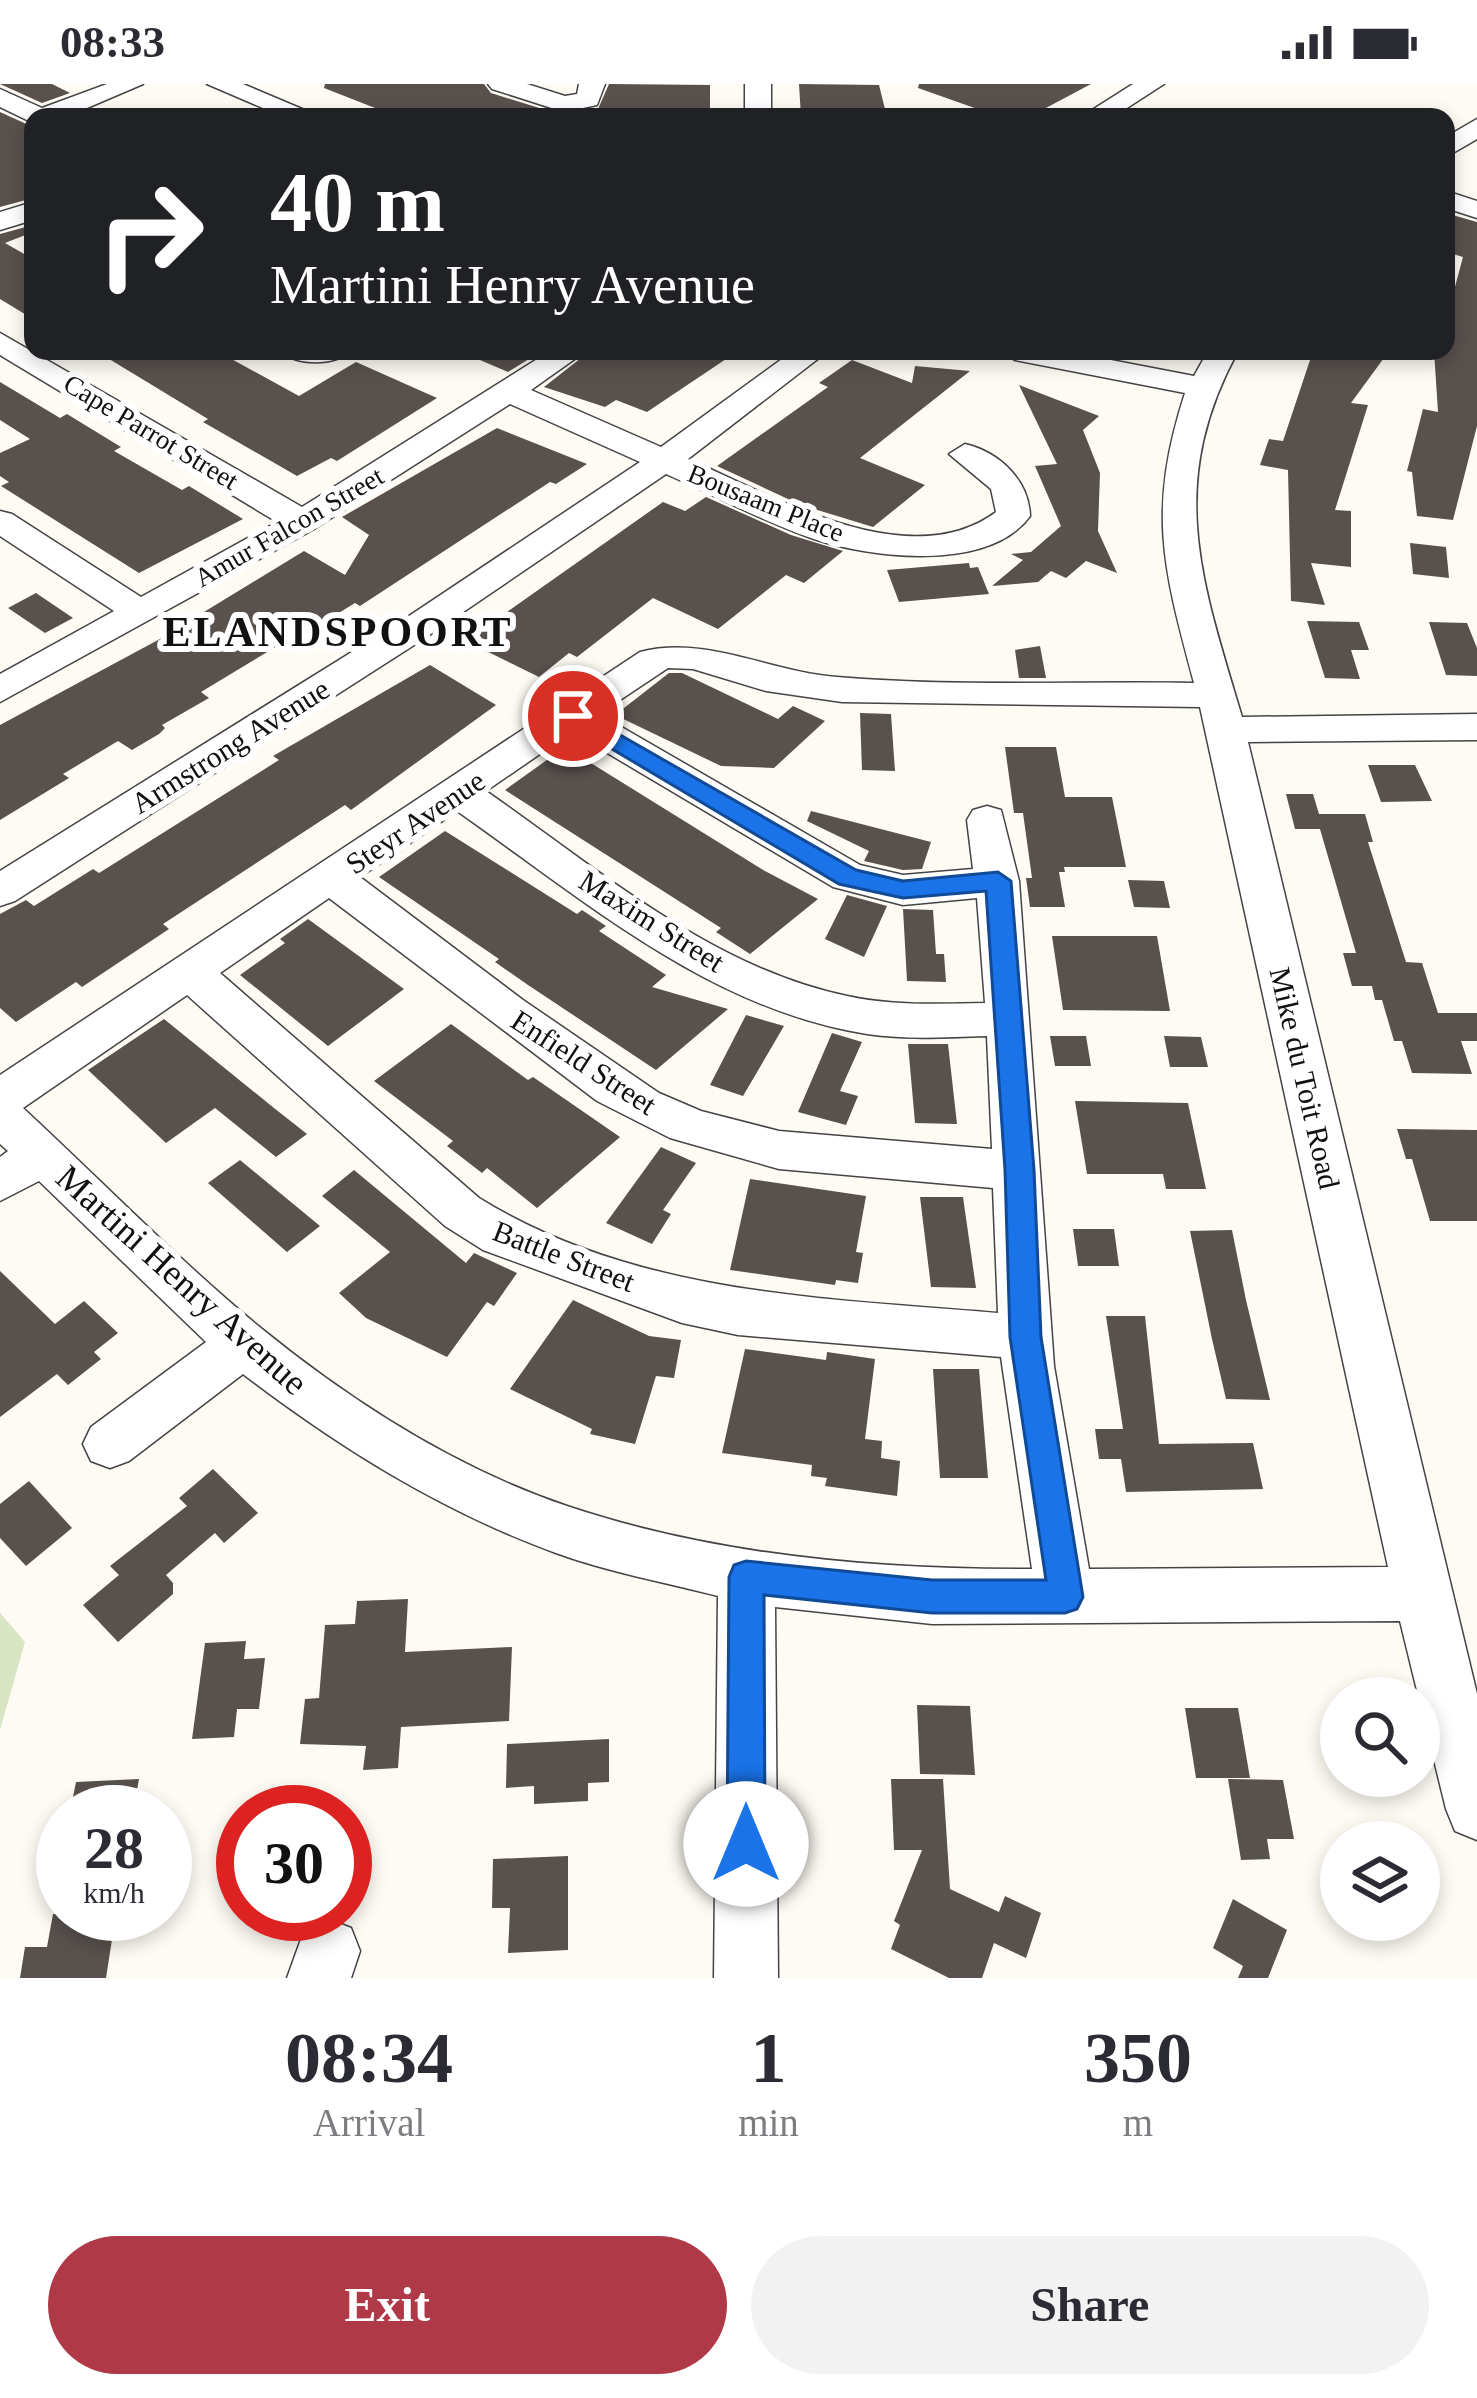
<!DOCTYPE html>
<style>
:root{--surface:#fff;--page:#f2f2f3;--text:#2b2b33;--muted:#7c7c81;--accent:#b03948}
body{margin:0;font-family:Georgia,serif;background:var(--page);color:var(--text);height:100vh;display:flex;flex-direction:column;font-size:45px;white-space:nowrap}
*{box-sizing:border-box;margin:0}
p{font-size:39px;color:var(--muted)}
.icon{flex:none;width:66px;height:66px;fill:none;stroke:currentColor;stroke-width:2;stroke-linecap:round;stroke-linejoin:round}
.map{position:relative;height:1894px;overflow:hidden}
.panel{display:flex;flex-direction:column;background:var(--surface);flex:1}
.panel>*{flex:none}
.hud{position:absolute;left:24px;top:24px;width:1431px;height:252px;border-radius:24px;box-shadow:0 6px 18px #0003;background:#202124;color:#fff;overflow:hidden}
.fabs{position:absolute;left:1320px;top:1593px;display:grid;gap:24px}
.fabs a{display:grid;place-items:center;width:120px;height:120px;border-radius:50%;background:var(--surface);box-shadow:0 6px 18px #0003;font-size:60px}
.speed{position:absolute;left:36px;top:1701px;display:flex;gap:24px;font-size:60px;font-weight:700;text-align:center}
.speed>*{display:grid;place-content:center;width:156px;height:156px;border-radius:50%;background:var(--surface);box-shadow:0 6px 18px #0003;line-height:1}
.speed small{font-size:30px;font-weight:400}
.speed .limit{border:18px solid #d22;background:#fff;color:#111}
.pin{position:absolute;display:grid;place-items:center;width:102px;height:102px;color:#fff;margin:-51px;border:6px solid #fff;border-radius:50%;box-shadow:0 3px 12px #0007}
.me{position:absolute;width:132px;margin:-66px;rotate:0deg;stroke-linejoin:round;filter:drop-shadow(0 0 9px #0008)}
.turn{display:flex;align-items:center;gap:42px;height:252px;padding:0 48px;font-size:54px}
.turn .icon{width:156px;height:156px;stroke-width:2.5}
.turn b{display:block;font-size:84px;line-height:102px}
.eta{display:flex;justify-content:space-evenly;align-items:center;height:204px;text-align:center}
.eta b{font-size:72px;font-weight:700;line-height:84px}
.cta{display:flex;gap:24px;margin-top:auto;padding:24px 48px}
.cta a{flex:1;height:138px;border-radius:72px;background:var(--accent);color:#fff;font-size:48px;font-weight:700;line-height:138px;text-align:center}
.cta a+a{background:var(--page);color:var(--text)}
.status{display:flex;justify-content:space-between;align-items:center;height:84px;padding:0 60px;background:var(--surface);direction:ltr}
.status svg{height:33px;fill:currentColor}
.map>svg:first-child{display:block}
.green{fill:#d7e5c2}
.building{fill:#58514e}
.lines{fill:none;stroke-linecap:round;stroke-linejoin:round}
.minor-casing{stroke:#444;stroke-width:3}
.minor{fill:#fff;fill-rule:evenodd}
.route{fill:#1a73e8;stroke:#114b97;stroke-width:3}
.labels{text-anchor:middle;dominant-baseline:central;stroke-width:12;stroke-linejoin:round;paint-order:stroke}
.far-street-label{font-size:27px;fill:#111;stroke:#fff}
.street-label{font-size:30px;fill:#111;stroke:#fff}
.near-street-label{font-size:36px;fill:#111;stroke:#fff}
.district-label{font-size:42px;font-weight:bold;letter-spacing:3px;fill:#111;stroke:#fff}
</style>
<div class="status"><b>08:33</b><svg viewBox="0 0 49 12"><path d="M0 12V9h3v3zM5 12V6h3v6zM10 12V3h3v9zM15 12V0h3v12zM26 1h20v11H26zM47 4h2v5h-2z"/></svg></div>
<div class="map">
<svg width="1477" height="1894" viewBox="0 0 1477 1894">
<rect width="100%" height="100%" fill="#fefbf5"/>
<path class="green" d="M 0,1529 L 25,1558 L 0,1646 Z"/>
<path class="building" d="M 0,0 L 52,0 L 70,9 L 42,19 Z
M 325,0 L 484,0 L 491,9 L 565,32 L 598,25 L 609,0 L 710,1 L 710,33 L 398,33 L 324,4 Z
M 799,0 L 879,1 L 887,33 L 801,33 Z
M 919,0 L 1091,0 L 1029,33 L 1000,33 L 918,4 Z
M 0,28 L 33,43 L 33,114 L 0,123 Z
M 1449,130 L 1477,138 L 1477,342 L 1453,436 L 1417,432 L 1412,388 L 1407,387 L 1423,325 L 1438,328 L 1434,267 L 1446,267 L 1446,236 L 1463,173 L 1446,168 Z
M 33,141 L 33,148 L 5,159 L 33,175 L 33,235 L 0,215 L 0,150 Z
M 96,267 L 217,267 L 299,312 L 356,278 L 437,314 L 337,377 L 331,374 L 297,392 L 203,338 L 208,335 Z
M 459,267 L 542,267 L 508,288 Z
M 590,267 L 738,267 L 647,328 L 616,316 L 605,323 L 544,303 Z
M 1313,267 L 1389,267 L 1351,319 L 1368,321 L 1335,426 L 1351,427 L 1351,483 L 1311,479 L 1325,521 L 1291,517 L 1288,386 L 1260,381 L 1269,355 L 1283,357 Z
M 852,276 L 912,299 L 915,282 L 970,287 L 860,374 L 925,401 L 873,443 L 801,421 L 717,382 L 828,303 L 819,299 Z
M 0,298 L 60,334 L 67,330 L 121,363 L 114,367 L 182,406 L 189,402 L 243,435 L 139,489 L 1,402 L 9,398 L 0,392 L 0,369 L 30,355 L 0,336 Z
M 1019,301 L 1099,332 L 1083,346 L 1100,389 L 1098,447 L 1117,489 L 1086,477 L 1066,494 L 1051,487 L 1038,498 L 992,502 L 1023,476 L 1011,470 L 1031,468 L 1061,442 L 1035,382 L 1057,380 Z
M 497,344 L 587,380 L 556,400 L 550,398 L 360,522 L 355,519 L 311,546 L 314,541 L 310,542 L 201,608 L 209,614 L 162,641 L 165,644 L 159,650 L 132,666 L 118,657 L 63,690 L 69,694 L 0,736 L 0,641 L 158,556 L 304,467 L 345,491 L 369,451 L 342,433 Z
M 706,413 L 791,451 L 843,467 L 804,499 L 786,491 L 718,545 L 653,514 L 577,573 L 569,569 L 539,593 L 466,557 L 663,418 L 685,427 Z
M 1410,459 L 1446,463 L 1449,494 L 1413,490 Z
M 969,479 L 970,484 L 978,483 L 989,510 L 899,518 L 887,486 Z
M 36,509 L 73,534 L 45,549 L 8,524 Z
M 1307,537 L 1359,538 L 1369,566 L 1351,566 L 1360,595 L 1325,594 Z
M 1429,538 L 1467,539 L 1477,564 L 1477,592 L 1446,591 Z
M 1040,562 L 1046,594 L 1019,594 L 1015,566 Z
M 430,581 L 496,621 L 351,726 L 345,721 L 163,840 L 169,845 L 82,903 L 76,898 L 16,938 L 0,924 L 0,830 L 26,816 L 34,822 L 93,785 L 99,789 L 279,676 L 273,672 Z
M 669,589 L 682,589 L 778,635 L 793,622 L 825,637 L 774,684 L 721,682 L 615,631 Z
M 860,629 L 891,630 L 895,687 L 862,686 Z
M 565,663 L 765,787 L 818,815 L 750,870 L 716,848 L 721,844 L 505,706 Z
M 1005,663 L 1056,663 L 1065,713 L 1112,713 L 1126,783 L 1064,783 L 1065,788 L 1059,788 L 1065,823 L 1030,823 L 1026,794 L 1032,794 L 1023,729 L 1014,729 Z
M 1368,681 L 1415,681 L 1432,717 L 1381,718 Z
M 1286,710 L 1313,710 L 1319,730 L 1365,730 L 1373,758 L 1368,758 L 1406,878 L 1422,879 L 1438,929 L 1477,929 L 1477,957 L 1461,957 L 1472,990 L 1412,989 L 1402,957 L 1394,957 L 1382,916 L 1375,916 L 1372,902 L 1352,902 L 1343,869 L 1356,869 L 1320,745 L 1295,745 Z
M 811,727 L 931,758 L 922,785 L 903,786 L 864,777 L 869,767 L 807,737 Z
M 445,747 L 577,830 L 582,826 L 606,842 L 599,847 L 666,891 L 652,903 L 728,925 L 656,986 L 528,901 L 495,878 L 499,875 L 379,793 Z
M 1128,796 L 1164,797 L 1170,824 L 1134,823 Z
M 847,811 L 887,822 L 864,873 L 825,855 Z
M 903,825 L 933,826 L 936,870 L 944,870 L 946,898 L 907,897 Z
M 308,835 L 404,905 L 328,962 L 240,891 L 285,859 L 280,855 Z
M 1052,852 L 1157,852 L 1170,927 L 1063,926 Z
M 746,931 L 784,942 L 743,1012 L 710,1001 Z
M 164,935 L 274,1024 L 307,1050 L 276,1073 L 215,1024 L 166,1059 L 88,986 Z
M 451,940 L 528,996 L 533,993 L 620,1053 L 537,1124 L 487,1084 L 482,1089 L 447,1062 L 453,1057 L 374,997 Z
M 832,949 L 862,958 L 840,1007 L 858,1012 L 846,1041 L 798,1028 Z
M 1050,952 L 1086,952 L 1091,982 L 1055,982 Z
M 1164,952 L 1201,953 L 1208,983 L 1170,983 Z
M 908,960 L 948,960 L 957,1040 L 915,1039 Z
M 1075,1017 L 1188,1019 L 1206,1105 L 1166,1105 L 1163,1090 L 1087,1090 Z
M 1397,1045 L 1477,1046 L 1477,1137 L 1430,1137 L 1412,1075 L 1406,1075 Z
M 661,1063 L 696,1079 L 663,1126 L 671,1130 L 652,1160 L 606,1139 Z
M 240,1076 L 320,1142 L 287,1168 L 208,1099 Z
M 354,1086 L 466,1179 L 474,1169 L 517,1189 L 494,1222 L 487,1218 L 447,1273 L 366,1234 L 339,1209 L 390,1168 L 322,1112 Z
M 750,1095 L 866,1112 L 856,1168 L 863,1169 L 858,1199 L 836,1196 L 835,1201 L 730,1186 Z
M 920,1113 L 963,1113 L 976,1204 L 931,1203 Z
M 1073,1145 L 1114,1145 L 1119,1182 L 1078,1182 Z
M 1232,1146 L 1246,1216 L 1270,1316 L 1226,1315 L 1212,1255 L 1190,1147 Z
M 0,1187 L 55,1240 L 84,1217 L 118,1249 L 94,1268 L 101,1275 L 68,1301 L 57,1290 L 0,1333 Z
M 573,1216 L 649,1252 L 681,1256 L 674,1294 L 656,1292 L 635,1360 L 590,1350 L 592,1345 L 510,1305 Z
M 1106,1232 L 1145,1232 L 1159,1360 L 1253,1359 L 1263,1405 L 1126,1408 L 1121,1375 L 1099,1375 L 1095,1345 L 1123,1345 Z
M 745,1265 L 826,1276 L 827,1268 L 875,1275 L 865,1355 L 882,1357 L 881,1374 L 900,1377 L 897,1412 L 825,1402 L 827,1394 L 811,1392 L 812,1381 L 722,1369 Z
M 933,1285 L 979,1285 L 988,1394 L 940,1394 Z
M 213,1385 L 258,1429 L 224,1459 L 215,1449 L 166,1491 L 173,1499 L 173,1510 L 118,1558 L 83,1521 L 119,1491 L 110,1482 L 187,1422 L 179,1414 Z
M 29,1397 L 72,1444 L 26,1482 L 0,1454 L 0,1420 Z
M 408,1515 L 405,1568 L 512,1563 L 509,1637 L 401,1643 L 398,1684 L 363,1686 L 366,1662 L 300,1660 L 305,1615 L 319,1614 L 325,1541 L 355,1540 L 357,1517 Z
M 246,1557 L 244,1575 L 265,1574 L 259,1625 L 237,1625 L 234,1653 L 192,1655 L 205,1559 Z
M 917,1621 L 970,1622 L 975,1691 L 920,1690 Z
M 1185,1624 L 1238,1624 L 1250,1694 L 1196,1694 Z
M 609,1655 L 609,1698 L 588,1699 L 588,1717 L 534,1720 L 534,1702 L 506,1704 L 507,1660 Z
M 139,1695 L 133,1728 L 70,1728 L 76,1698 Z
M 891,1695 L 943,1695 L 950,1805 L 999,1828 L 1005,1812 L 1041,1829 L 1026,1874 L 994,1859 L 982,1894 L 949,1894 L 891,1865 L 900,1841 L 894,1837 L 922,1766 L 894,1766 Z
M 1228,1695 L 1283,1696 L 1294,1755 L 1267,1755 L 1270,1775 L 1241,1776 Z
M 568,1772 L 568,1866 L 508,1869 L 510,1824 L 492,1824 L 493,1775 Z
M 1233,1815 L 1287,1846 L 1268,1894 L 1238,1894 L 1243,1882 L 1213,1864 Z
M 53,1830 L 116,1830 L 106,1894 L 20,1894 L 25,1863 L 47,1863 Z"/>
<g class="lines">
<defs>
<path id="minor" d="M 107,0 L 143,0 L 66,33 L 33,33 L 33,39 L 0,23 L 0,5 L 42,24 Z
M 207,0 L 243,0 L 321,33 L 284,33 Z
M 488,0 L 527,0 L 565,12 L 577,10 L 579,0 L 605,0 L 597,21 L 564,28 L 492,5 Z
M 745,0 L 771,0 L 771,33 L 745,33 Z
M 1133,0 L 1164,0 L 1113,33 L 1081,33 Z
M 1477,35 L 1477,55 L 1446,73 L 1446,53 Z
M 1446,107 L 1477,117 L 1477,134 L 1446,124 Z
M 33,118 L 33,136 L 0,146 L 0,128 Z
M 0,249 L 302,423 L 550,267 L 586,267 L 531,306 L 661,363 L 793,267 L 828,267 L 688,375 C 771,411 909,493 996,428 L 991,405 L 949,370 L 965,360 C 999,368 1029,396 1030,432 C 989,489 868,474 811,454 C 762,437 714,411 666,390 L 425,554 L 15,817 L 0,822 L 0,787 L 400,538 L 640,378 L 510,320 L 314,445 L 0,618 L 0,590 L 114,527 L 0,452 L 0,427 L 12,430 L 141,513 L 277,438 L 0,271 Z
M 281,267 L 350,267 C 335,282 296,282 281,267 Z
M 1000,267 L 1064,267 L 1194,292 L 1208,267 L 1238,267 C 1165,401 1202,498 1242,633 L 1477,630 L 1477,656 L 1248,658 L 1477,1610 L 1477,1756 L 1455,1747 L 1446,1725 L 1400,1537 L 932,1540 L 775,1523 L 778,1894 L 714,1894 L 718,1512 C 664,1498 608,1488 556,1469 C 441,1427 340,1364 243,1290 L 129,1377 L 110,1384 L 91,1377 L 83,1360 L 91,1343 L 206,1258 L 39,1097 L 0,1117 L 0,1073 L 8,1067 L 0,1060 L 0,991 L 640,568 C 706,551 770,588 837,593 C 954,603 1076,597 1194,599 C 1163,483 1147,427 1185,309 L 1015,276 ZM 668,584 L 693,585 L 766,607 L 842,618 L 1200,623 L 1388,1483 L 1089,1485 L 1054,1282 L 1019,797 L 1001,726 L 987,722 L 973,726 L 967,736 L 973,785 L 903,791 L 860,781 L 599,630 ZM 572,648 L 833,803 L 903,821 L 977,814 L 985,919 C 939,920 892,922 847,912 C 711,884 597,784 486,707 ZM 457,727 C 584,816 709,925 867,950 C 907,956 947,953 987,952 L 992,1065 L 779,1047 L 701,1027 L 659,1009 L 523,916 L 360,793 ZM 329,814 L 597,1017 L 670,1054 L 779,1085 L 993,1104 L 998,1229 C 820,1214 636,1211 479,1114 L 220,889 ZM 187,911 L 445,1142 L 483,1166 L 682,1239 L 738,1251 L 1001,1273 L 1032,1485 C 877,1486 716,1472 567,1422 C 457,1385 352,1318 262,1245 C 179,1177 102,1097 23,1024 Z
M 328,1835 L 351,1844 L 360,1867 L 351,1894 L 287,1894 L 305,1844 Z"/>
</defs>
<use href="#minor" class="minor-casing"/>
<use href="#minor" class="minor"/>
</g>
<path class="route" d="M 573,624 L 856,786 L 903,797 L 998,788 L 1011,797 L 1034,1086 L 1041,1253 L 1083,1513 L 1077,1525 L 1065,1529 L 932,1529 L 764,1511 L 765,1760 L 759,1774 L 746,1779 L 733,1774 L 727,1760 L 729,1493 L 734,1481 L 746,1477 L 932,1496 L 1046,1496 L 1010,1253 L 1005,1086 L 986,807 L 903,814 L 839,800 L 565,637 L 561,632 Z"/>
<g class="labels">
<g class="far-street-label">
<text transform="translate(151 348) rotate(31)">Cape Parrot Street</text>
<text transform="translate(766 419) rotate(22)">Bousaam Place</text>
<text transform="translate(289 443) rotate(-30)">Amur Falcon Street</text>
</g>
<g class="street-label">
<text transform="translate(230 662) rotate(-32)">Armstrong Avenue</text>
<text transform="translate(415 738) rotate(-34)">Steyr Avenue</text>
<text transform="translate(652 837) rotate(32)">Maxim Street</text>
<text transform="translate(584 978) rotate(33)">Enfield Street</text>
<text transform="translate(1305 994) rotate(77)">Mike du Toit Road</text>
<text transform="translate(564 1172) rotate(21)">Battle Street</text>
</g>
<g class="near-street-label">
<text transform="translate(182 1196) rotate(42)">Martini Henry Avenue</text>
</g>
<g class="district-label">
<text x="338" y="548">ELANDSPOORT</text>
</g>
</g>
</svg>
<div class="fabs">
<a><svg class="icon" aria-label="search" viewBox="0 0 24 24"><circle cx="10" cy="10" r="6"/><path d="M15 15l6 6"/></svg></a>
<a><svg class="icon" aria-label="layers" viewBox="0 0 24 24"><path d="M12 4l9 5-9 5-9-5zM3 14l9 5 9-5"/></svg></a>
</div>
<div class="speed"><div>28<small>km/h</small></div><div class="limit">30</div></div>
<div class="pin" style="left:573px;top:632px;background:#d93025"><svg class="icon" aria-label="arrive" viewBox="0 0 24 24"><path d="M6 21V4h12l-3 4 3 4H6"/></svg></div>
<svg class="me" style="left:746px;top:1760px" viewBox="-20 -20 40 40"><circle r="19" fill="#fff"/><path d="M0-13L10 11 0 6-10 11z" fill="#1a73e8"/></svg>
<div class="hud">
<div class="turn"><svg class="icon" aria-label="right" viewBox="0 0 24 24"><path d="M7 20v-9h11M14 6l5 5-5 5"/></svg><div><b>40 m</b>Martini Henry Avenue</div></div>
</div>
</div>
<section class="panel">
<div class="eta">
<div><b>08:34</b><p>Arrival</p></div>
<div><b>1</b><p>min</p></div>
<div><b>350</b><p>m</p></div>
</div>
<div class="cta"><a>Exit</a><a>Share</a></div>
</section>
